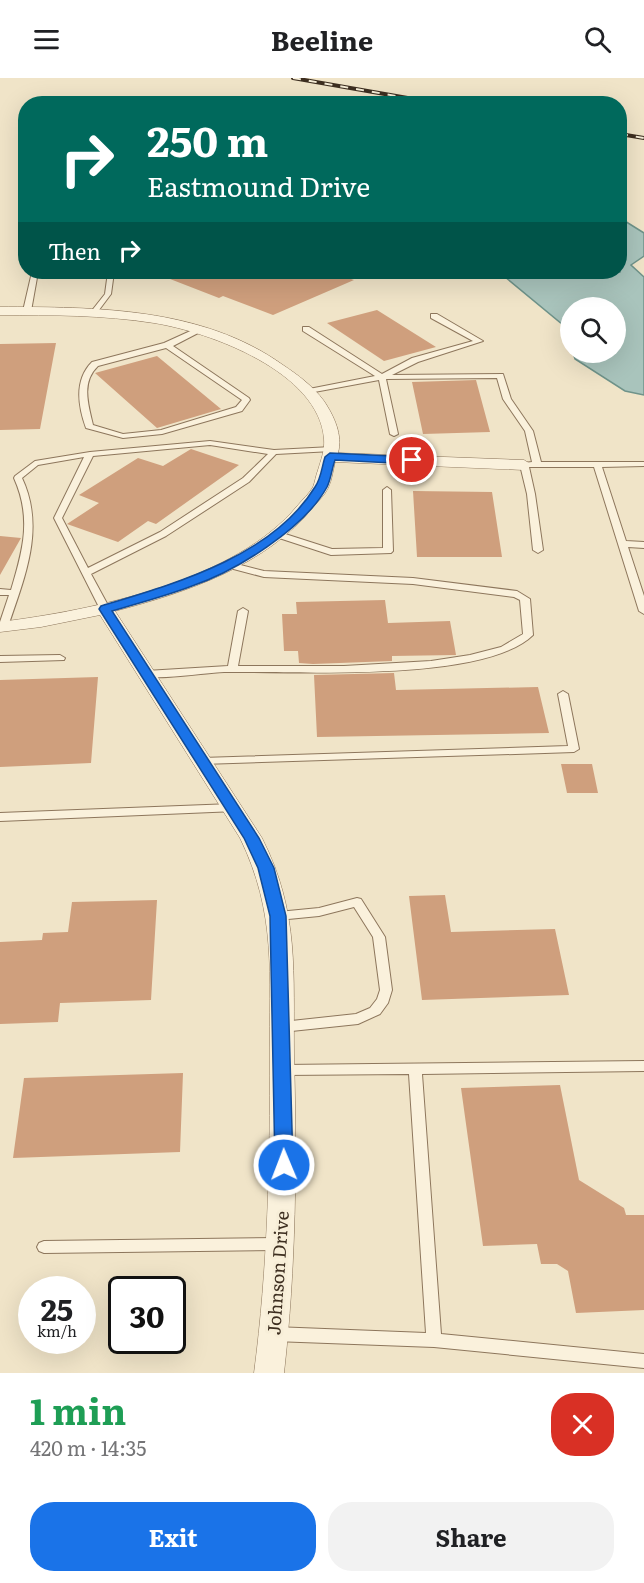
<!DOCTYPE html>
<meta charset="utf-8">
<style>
:root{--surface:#fff;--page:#f2f2f2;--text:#202124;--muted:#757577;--accent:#1a73e8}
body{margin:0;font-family:Literata,serif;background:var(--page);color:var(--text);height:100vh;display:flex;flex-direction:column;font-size:22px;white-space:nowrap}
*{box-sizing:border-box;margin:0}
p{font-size:20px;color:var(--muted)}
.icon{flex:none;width:33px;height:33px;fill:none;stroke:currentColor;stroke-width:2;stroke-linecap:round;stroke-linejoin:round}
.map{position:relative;height:1295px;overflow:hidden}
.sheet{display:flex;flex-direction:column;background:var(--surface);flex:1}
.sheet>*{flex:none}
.hud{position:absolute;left:18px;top:18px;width:609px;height:183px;border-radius:24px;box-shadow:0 6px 24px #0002;background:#00695c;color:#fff;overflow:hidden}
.controls{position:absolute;left:560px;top:219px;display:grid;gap:12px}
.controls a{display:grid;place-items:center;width:66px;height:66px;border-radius:50%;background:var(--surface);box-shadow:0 6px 24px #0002;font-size:30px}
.speed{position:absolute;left:18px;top:1198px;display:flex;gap:12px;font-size:30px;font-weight:700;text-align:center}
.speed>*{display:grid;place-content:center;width:78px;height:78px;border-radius:50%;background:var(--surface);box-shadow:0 6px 24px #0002;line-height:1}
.speed small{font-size:15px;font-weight:400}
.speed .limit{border:3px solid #111;border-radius:9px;background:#fff;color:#111}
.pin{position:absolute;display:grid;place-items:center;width:51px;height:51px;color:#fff;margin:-26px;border:3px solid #fff;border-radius:50%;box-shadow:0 2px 6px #0007}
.me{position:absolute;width:66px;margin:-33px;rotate:359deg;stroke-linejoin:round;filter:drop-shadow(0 0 4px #0008)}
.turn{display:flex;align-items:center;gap:21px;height:126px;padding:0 30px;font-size:27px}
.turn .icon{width:78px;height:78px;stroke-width:2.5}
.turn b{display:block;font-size:42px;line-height:51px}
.then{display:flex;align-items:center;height:57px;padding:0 30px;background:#0003;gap:12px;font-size:22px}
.round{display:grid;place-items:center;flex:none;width:63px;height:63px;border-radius:24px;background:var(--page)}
.headline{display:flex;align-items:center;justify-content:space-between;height:102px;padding:0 30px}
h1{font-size:36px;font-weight:700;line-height:45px;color:#1e9e55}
.cta{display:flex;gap:12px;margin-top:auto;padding:12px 30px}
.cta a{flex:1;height:69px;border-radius:24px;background:var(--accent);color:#fff;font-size:24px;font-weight:700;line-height:69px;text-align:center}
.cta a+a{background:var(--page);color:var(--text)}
header{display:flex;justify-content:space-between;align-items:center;height:78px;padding:0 30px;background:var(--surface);font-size:27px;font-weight:700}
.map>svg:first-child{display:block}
.water{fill:#a9c4bc;stroke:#6f938a;stroke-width:1.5}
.building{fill:#cf9f7d}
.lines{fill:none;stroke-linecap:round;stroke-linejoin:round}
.service-casing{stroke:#8d765c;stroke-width:2}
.minor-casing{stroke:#8d765c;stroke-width:1}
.service{fill:#faf1dc;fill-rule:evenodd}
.minor{fill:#faf1dc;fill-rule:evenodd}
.rail-casing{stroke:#3d2e20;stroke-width:4}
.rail{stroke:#f7eed8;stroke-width:2;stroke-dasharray:8;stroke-linecap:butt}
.route{fill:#1a73e8;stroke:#114b97;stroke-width:1.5}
.labels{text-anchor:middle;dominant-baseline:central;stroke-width:6;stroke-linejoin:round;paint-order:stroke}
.street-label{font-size:18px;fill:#3d2e20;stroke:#f7eed8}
</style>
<header><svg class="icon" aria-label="menu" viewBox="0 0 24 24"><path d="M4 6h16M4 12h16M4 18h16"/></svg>Beeline<svg class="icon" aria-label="search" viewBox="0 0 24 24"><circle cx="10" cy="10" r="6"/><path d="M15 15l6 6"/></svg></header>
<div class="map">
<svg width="644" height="1295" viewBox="0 0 644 1295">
<rect width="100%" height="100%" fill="#f0e4c8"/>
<path class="water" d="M 620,140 L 644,155 L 644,178 L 631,187 L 644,199 L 644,317 L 625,313 L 575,281 L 573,275 L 615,274 L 615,230 L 570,230 L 570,267 L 563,247 L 499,194 L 620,194 Z"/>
<path class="building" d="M 152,194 L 330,194 L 354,202 L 273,237 L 223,218 L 219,220 Z
M 377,232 L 436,269 L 384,283 L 327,245 Z
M 56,265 L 40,351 L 0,352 L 0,266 Z
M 157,278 L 221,331 L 157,350 L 95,295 Z
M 476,302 L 490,354 L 423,356 L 412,304 Z
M 191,371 L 239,387 L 156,446 L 148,443 L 118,464 L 67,446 L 99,425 L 79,417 L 138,380 L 163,388 Z
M 413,413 L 492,414 L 502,479 L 417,479 Z
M 0,458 L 21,460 L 0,497 Z
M 385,522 L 388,545 L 450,543 L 456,577 L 392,578 L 392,583 L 313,586 L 299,585 L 298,573 L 284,573 L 282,536 L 297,536 L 296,524 Z
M 394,595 L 396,612 L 538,609 L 549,655 L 317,659 L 314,597 Z
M 98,599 L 91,685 L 0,689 L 0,602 Z
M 561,686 L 592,686 L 598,715 L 567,715 Z
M 445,817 L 451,854 L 555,851 L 569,917 L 422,922 L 409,818 Z
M 157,822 L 151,922 L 60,925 L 58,944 L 0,946 L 0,864 L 42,862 L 43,855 L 68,854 L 72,824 Z
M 183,995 L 180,1074 L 13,1080 L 24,1000 Z
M 560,1007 L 579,1102 L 624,1130 L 626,1137 L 644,1137 L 644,1232 L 576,1235 L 568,1193 L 557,1186 L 541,1186 L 537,1166 L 483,1168 L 461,1010 Z"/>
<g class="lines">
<defs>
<path id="service" d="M 32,194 L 38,194 L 31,233 L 27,235 L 23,233 Z
M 108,194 L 114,194 L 111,216 L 96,236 L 92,236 L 90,235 L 105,216 Z
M 431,236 L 437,236 L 483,263 L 418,284 L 392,297 L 503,296 L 511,321 L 533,353 L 541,384 L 644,384 L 644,388 L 602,389 L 626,463 L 644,464 L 644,470 L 628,469 L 644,518 L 644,536 L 639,533 L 594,389 L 529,389 L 535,416 L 543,472 L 538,475 L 533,472 L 527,416 L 520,387 L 524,385 L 532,384 L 525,353 L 503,321 L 497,300 L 386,301 L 398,356 L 394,358 L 390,356 L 379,302 L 309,315 L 305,313 L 309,311 L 375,298 L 303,253 L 303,249 L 309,249 L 382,296 L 412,280 L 473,263 L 431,240 Z
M 197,250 L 201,252 L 200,254 L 173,268 L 249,320 L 250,322 L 242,333 L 162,356 L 123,360 L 86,350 C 78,328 74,302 92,284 L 164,265 ZM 166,270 L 242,322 L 236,329 L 161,352 L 123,356 L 93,347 C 88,326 81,304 98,288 Z
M 210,363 L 274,372 L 332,369 L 336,371 L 332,373 L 276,376 L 249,404 L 166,458 L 91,496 L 110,531 L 105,534 L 100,531 L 54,440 L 84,379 L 38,387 L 22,400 C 46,451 24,500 8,549 L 6,551 L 0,551 L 0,544 L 9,517 L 0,517 L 0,511 L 11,512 C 23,472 32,440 14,400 L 15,398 L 35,383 L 90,374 ZM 210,367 L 268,376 L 243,400 L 160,454 L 88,490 L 62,440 L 93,378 Z
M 387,409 L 391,412 L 393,473 L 391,475 L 331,477 L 273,458 L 272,456 L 273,454 L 279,454 L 332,471 L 383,470 L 383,412 Z
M 229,484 L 264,493 L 413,500 L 517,513 L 530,521 L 533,557 C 484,605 294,593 224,594 C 201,595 163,602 142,598 L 141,596 L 146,593 L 228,588 L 238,533 L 243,530 L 248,533 L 238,588 L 344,588 L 431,583 L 470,577 L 501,569 L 523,556 L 520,522 L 514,519 L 413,506 L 264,499 L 226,489 L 224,487 Z
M 60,577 L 65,580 L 64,582 L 0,584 L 0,578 Z
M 563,613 L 568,616 L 579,671 L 574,674 L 202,686 L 197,683 L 202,680 L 568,668 L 558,616 Z
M 232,726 L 236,727 L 238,730 L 236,733 L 0,743 L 0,735 Z
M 357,820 L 361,821 L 385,859 L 392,912 L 388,925 L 380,936 L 358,946 L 282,954 L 277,952 L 275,949 L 277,946 L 282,944 L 356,936 L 370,930 L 377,921 L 380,912 L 373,859 L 354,829 L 319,838 L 278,842 L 274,841 L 272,838 L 274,835 L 278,834 L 319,830 Z
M 644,983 L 644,993 L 422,996 L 441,1256 L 644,1276 L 644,1290 L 434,1269 L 274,1263 L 268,1261 L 266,1256 L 268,1251 L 274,1249 L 426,1255 L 409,996 L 283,997 L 278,996 L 276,992 L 278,988 L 283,987 Z
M 280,1160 L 285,1162 L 287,1166 L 285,1170 L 280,1172 L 44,1175 L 39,1173 L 37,1169 L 39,1165 L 44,1163 Z"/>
<path id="minor" d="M 0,229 C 95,229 202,229 283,287 C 298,297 313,308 324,323 C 334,338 343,357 338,375 L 524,382 L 532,387 L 524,392 L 335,384 C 333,392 332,402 328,410 C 325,417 318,423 314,428 C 266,488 187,514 115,533 L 262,760 C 300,835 293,896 294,977 C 297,1084 296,1189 284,1295 L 254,1295 C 268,1189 270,1084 270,978 C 269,897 277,836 240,760 L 100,537 L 41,549 L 0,554 L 0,544 C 94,532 236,503 298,427 C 303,421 309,416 313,409 C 315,404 316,397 318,392 C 321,382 325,372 324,361 C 319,294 210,254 154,245 C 103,237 52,237 0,237 Z"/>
</defs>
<use href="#service" class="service-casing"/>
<use href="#minor" class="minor-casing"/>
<use href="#service" class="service"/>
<use href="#minor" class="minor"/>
<defs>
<path id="rail" d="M 293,0 L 442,26
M 620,56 L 644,60"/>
</defs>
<use href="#rail" class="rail-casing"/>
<use href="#rail" class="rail"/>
</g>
<path class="route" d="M 330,375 L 412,379 L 418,382 L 412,386 L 335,382 C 332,390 331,401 327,409 C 304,451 236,493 192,508 C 166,518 139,525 112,533 L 259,760 L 274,790 L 286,838 L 293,1087 L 291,1092 L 284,1094 L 278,1092 L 275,1087 L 270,838 L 258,790 L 244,760 L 99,531 L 101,528 C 174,506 272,479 315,409 C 321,401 322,388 325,379 Z"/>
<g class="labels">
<g class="street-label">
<text transform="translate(277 1195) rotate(-86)">Johnson Drive</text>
</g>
</g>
</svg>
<div class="controls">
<a><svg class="icon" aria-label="search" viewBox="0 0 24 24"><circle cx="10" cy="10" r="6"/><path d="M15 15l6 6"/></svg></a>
</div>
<div class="speed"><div>25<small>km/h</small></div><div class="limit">30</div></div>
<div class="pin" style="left:412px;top:382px;background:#d93025"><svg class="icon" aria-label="arrive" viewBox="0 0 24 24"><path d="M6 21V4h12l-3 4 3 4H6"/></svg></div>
<svg class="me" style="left:284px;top:1087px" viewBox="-20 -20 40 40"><circle r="17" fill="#1a73e8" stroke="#fff" stroke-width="3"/><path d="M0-11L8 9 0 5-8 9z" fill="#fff"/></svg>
<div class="hud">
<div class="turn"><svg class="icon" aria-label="right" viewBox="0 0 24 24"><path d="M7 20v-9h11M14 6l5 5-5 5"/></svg><div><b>250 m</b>Eastmound Drive</div></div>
<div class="then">Then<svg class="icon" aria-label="right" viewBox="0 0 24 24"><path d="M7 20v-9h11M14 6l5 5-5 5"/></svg></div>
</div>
</div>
<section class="sheet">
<div class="headline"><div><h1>1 min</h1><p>420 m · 14:35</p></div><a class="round" style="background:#d93025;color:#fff"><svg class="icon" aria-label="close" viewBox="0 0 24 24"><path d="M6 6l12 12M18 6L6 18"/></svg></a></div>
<div class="cta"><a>Exit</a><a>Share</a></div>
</section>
